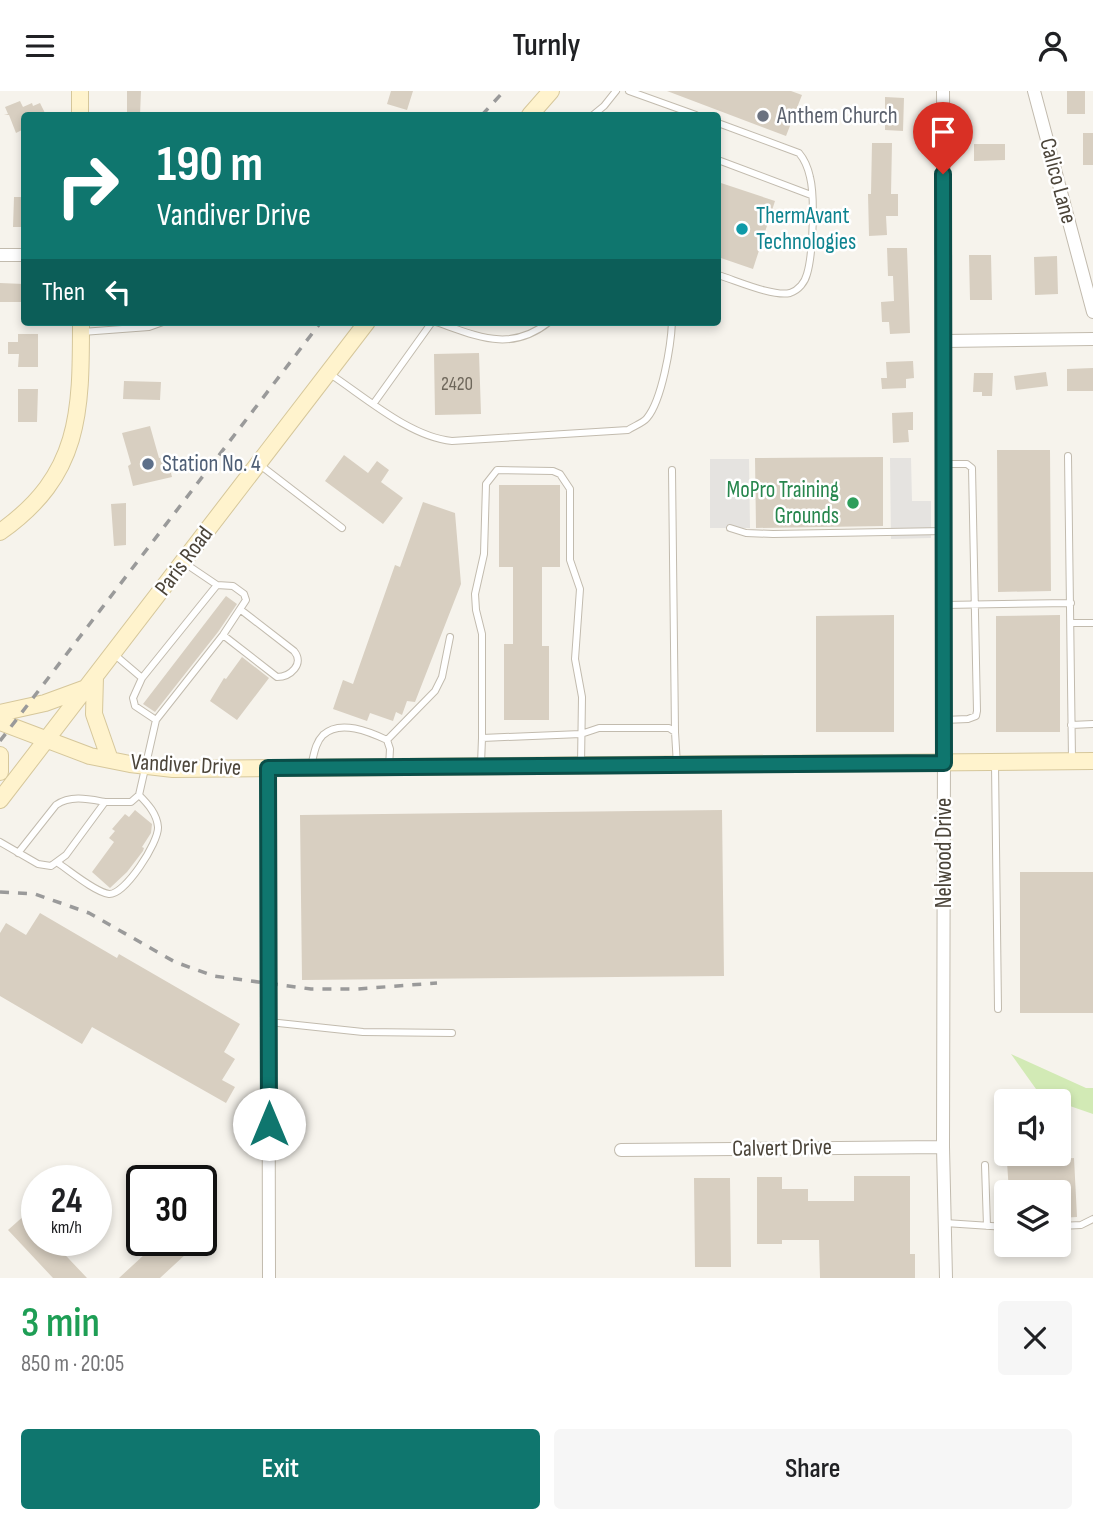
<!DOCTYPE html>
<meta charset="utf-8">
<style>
:root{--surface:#fff;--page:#f6f6f6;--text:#202124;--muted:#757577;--accent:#0f766e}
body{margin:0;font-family:"Sofia Sans Condensed",sans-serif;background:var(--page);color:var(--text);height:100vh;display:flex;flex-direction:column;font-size:26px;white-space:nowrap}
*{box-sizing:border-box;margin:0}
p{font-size:23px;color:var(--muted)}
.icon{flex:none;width:38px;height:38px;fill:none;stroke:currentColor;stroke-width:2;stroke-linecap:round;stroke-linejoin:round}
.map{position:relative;height:1187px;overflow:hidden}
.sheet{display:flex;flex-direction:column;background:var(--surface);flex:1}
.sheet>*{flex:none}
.hud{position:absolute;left:21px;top:21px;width:700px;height:214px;border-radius:7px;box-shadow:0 4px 10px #0003;background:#0f766e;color:#fff;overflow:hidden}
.fabs{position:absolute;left:994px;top:998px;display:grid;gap:14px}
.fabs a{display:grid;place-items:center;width:77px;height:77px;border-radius:7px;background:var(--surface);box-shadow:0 4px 10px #0003;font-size:35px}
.speed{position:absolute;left:21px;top:1074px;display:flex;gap:14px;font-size:35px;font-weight:700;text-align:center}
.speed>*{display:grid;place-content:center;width:91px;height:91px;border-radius:50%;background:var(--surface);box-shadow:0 4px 10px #0003;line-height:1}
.speed small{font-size:18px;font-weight:400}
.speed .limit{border:4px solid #111;border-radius:10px;background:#fff;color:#111}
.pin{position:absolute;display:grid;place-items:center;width:60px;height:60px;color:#fff;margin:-72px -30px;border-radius:50% 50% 50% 0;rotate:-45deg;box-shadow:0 0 7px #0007}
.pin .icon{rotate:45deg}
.me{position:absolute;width:77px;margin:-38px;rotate:0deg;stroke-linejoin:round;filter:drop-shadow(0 0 5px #0008)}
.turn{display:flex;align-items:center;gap:24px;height:147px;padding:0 21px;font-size:32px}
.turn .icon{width:91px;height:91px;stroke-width:2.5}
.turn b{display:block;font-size:49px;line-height:60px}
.then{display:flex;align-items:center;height:66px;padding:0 21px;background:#0003;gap:14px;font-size:26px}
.round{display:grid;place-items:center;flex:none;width:74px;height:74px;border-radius:7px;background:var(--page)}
.summary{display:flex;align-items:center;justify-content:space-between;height:119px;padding:0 21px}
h1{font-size:42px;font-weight:600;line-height:52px;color:#1e9e55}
.action{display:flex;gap:14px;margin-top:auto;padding:14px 21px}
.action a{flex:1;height:80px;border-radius:7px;background:var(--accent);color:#fff;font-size:28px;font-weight:600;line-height:80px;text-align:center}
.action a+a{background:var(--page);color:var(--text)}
header{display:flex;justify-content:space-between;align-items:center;height:91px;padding:0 21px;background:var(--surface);font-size:32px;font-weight:600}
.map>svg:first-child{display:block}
.green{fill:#d2eab5}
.parking{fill:#e5e3e0}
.building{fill:#d8cfc1}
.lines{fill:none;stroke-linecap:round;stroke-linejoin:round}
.lane-casing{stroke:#c2bbae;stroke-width:8}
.street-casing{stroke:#c2bbae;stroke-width:14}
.secondary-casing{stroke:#d6c79b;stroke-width:18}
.lane{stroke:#fff;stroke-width:6}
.street{stroke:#fff;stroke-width:12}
.secondary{stroke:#fff3cd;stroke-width:16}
.rail{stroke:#9a9a9a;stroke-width:3.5;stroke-dasharray:9 9;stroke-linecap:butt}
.route-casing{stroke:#0a4d48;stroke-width:18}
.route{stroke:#0f766e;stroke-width:12}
.worship-dot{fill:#6b7280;stroke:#fff;stroke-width:2.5}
.culture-dot{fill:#0f9aa8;stroke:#fff;stroke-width:2.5}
.service-dot{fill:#5c6f8a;stroke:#fff;stroke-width:2.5}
.leisure-dot{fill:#2e9e5b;stroke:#fff;stroke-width:2.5}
.labels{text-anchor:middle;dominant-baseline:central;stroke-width:5;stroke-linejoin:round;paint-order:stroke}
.number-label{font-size:19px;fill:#6e675b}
.worship-label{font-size:23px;fill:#5b616d;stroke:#fff;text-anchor:start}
.street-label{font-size:23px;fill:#4b4439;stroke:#fff}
.culture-label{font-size:23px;fill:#0d838f;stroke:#fff;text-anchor:start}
.service-label{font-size:23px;fill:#4e5e75;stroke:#fff;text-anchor:start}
.leisure-label{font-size:23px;fill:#27864d;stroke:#fff;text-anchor:end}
</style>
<header><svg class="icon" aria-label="menu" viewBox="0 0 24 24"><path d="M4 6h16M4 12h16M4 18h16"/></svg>Turnly<svg class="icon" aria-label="person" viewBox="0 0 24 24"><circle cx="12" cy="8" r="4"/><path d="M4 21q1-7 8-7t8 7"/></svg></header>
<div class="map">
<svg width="1093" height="1187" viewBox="0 0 1093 1187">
<rect width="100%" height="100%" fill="#f6f3ec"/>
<path class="green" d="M 1011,963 L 1086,997 L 1093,997 L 1093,1023 L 1041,1005 Z"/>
<path class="parking" d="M 890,367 L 911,367 L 912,410 L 931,410 L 931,447 L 891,448 Z
M 710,368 L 749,368 L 750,437 L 710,437 Z"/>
<path class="building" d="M 127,0 L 141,0 L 140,24 L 127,24 Z
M 391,0 L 413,0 L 407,19 L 387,13 Z
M 667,0 L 791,0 L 802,4 L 786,45 Z
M 1067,0 L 1085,0 L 1085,23 L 1067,23 Z
M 885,6 L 904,7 L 903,40 L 885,39 Z
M 20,10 L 23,16 L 32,12 L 33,15 L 40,12 L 46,24 L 24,24 L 24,38 L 16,42 L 9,24 L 4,24 L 8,23 L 5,16 Z
M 1083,42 L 1093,42 L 1093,74 L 1083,74 Z
M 872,52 L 892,52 L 891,103 L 898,103 L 898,125 L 886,125 L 887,144 L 869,145 L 868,103 L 871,103 Z
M 974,53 L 1005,53 L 1005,69 L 974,70 Z
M 718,91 L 775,110 L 753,178 L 718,166 Z
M 14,106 L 24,106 L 24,136 L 13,136 Z
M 887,157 L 907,157 L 910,242 L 890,243 L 889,231 L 882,231 L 881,211 L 894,210 L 893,185 L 888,185 Z
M 969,164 L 991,164 L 992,209 L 970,209 Z
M 1057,165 L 1058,203 L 1035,204 L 1034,166 Z
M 0,192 L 24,193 L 24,211 L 0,211 Z
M 18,243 L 38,243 L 38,276 L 18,276 L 19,263 L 8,263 L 8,251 L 18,251 Z
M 479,262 L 481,323 L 435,324 L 434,263 Z
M 913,270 L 914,287 L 906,288 L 906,297 L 882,298 L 881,287 L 887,287 L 886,271 Z
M 1093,277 L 1093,300 L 1067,300 L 1067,278 Z
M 1046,281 L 1048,295 L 1016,299 L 1014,285 Z
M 974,282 L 993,282 L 992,305 L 982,305 L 982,301 L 973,301 Z
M 124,290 L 161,291 L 160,309 L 123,308 Z
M 18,298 L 38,298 L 37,331 L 18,331 Z
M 913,321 L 913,339 L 908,339 L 909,351 L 893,352 L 892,322 Z
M 150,335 L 159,367 L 167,366 L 172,386 L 133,395 L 128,375 L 131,373 L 122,342 Z
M 997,359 L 1050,359 L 1051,500 L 998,501 Z
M 344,364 L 368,382 L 377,370 L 389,379 L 381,391 L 403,407 L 383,433 L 325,390 Z
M 883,366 L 883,435 L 756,437 L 755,367 Z
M 499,394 L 560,394 L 560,476 L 542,476 L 542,555 L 549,555 L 549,629 L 504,629 L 504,553 L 513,553 L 513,476 L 499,476 Z
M 423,411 L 455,422 L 461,493 L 415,611 L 407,610 L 402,624 L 396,621 L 393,630 L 370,622 L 367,630 L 333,618 L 343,589 L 353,593 L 395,474 L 400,476 Z
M 126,412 L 126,454 L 114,455 L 111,413 Z
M 226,505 L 237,513 L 218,541 L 155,621 L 143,613 Z
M 894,524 L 894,641 L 816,641 L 816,525 Z
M 1060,524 L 1060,641 L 996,641 L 996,525 Z
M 242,566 L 269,587 L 237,629 L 210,610 L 224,587 L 226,588 Z
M 135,719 L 152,733 L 151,742 L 142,756 L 144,757 L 143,760 L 127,781 L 110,797 L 92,781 L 114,751 L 109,747 L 115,740 L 112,738 L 125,723 L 129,726 Z
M 722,719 L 724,885 L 302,889 L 300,724 Z
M 1020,781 L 1093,781 L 1093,922 L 1020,922 Z
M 40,822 L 117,867 L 119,863 L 240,933 L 224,961 L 235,968 L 222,989 L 235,996 L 226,1012 L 92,936 L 82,953 L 0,905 L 0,842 L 6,832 L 26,844 Z
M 1074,1067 L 1077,1126 L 1059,1127 L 1059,1101 L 1009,1101 L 1007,1071 Z
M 854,1085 L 910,1085 L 910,1163 L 915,1163 L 915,1187 L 820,1187 L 819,1149 L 782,1149 L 782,1153 L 757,1153 L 757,1086 L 782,1086 L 782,1098 L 808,1098 L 808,1110 L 854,1110 Z
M 694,1087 L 730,1087 L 731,1176 L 695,1176 Z
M 26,1123 L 37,1134 L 37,1150 L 52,1150 L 87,1187 L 53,1187 L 8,1139 Z
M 159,1150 L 200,1150 L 160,1187 L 119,1187 Z"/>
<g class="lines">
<defs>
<path id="lane" d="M 629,0 L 696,24
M 593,24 L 604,15 L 616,0
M 718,32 L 799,62 C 805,69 808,77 810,86 C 815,106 813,163 807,183 C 805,191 799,199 790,202 C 773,206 735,189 718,184
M 718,69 L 811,104
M 436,231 C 477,245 510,262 549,231
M 82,241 L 149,236 L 163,231
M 330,283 C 365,306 410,346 452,350 L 628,339 C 634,335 643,332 647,327 C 662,309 671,255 672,231
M 374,312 L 432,231
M 1068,365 L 1072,668
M 260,374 L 342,437
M 672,379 L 675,641
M 730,437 L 746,442 L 773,443 L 944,440
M 944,514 L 1071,512
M 1071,532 L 1093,532
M 223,544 L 277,586 C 290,586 305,573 294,560 L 241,519
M 115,564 L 142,587 L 133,607 L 135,615 L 156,629
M 142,587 L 217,494
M 944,629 L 968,628 L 976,625 L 977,620 L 972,377 L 967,373 L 945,373
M 1071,634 L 1093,633
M 482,647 L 482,543 L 476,519 L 475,503 L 484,463 L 486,393 L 497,379 L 553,380 L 560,383 L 570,398 L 570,469 L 580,498 L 575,568 L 582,606 L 581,673
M 387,649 L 435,600 L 442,586 L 450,546
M 481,673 L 482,647 L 581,643 L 599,637 L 669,637 L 675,641 L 677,674
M 995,673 L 998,918
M 311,675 C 314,664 315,652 323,644 C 340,628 370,641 387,649 L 390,658 L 389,676
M 0,751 L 38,773 L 51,775 L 66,764 L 105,711 L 131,711 L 139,704 L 156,629 L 223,544 L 246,509 L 244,503 L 233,495 L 217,494 L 183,471
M 18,762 L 56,714 C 71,704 88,708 105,711
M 58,772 C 70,780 95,801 109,803 C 125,804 159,751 158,736 C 157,723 148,713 139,704
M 269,931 L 363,941 L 452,942
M 985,1074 L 987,1135
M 945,1132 L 1006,1136
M 1059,1135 L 1081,1134 L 1093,1128"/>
<path id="street" d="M 943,0 L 945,250 L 943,1056 L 946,1187
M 1034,0 L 1093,221
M 0,164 L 24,164
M 945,250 L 1093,248
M 268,677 L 269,1187
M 621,1059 L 943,1056"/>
<path id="secondary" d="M 80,0 L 80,24
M 530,24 L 551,0
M 0,441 C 81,384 81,321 81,231
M 95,586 L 94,623 L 110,669
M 0,622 L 45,612 L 86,597
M 0,631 L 90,665 L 130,673 L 173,678 L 1093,670
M 0,664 L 0,681
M 0,709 L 367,231"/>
</defs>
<use href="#lane" class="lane-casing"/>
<use href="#street" class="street-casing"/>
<use href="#secondary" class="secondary-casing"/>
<use href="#lane" class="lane"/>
<use href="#street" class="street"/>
<use href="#secondary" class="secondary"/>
<path class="rail" d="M 482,24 L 504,0
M 0,650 L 321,231
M 0,801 L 35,803 L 89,822 L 175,871 L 214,885 L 311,898 L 357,898 L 437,892"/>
</g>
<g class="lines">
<defs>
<path id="route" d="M 269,1033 L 268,677 L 944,672 L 943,83"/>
</defs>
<use href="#route" class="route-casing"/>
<use href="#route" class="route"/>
</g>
<circle class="worship-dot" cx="763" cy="25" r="7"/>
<circle class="culture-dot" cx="742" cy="138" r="7"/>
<circle class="service-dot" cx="148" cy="373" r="7"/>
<circle class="leisure-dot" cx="853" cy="412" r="7"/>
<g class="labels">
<g class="number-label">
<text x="457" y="293">2420</text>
</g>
<g class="worship-label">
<text x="777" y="25">Anthem Church</text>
</g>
<g class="street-label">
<text transform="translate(1058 90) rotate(75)">Calico Lane</text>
<text transform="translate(184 470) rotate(-53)">Paris Road</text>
<text transform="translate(186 674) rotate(3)">Vandiver Drive</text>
<text transform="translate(944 762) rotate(-90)">Nelwood Drive</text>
<text transform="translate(782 1057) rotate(-1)">Calvert Drive</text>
</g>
<g class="culture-label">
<text x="756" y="125">ThermAvant<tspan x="756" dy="26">Technologies</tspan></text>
</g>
<g class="service-label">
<text x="162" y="373">Station No. 4</text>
</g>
<g class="leisure-label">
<text x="839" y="399">MoPro Training<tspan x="839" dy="26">Grounds</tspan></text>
</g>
</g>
</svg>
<div class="fabs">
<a><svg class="icon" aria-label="sound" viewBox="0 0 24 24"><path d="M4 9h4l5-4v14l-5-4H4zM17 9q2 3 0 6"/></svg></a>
<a><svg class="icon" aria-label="layers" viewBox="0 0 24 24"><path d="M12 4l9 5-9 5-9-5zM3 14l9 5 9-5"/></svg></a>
</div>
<div class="speed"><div>24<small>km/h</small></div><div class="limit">30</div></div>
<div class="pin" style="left:943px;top:83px;background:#d93025"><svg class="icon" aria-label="arrive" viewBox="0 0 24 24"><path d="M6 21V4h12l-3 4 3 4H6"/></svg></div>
<svg class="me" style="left:269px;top:1033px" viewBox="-20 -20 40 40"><circle r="19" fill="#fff"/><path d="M0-13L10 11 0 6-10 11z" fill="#0f766e"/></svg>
<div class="hud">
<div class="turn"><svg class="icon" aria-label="right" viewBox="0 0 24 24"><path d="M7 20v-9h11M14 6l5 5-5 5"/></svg><div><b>190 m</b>Vandiver Drive</div></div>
<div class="then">Then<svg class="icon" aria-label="left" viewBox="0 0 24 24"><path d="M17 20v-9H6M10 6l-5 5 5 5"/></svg></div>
</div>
</div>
<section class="sheet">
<div class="summary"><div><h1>3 min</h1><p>850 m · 20:05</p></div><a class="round"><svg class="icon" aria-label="close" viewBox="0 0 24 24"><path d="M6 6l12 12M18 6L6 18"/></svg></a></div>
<div class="action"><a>Exit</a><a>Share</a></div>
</section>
